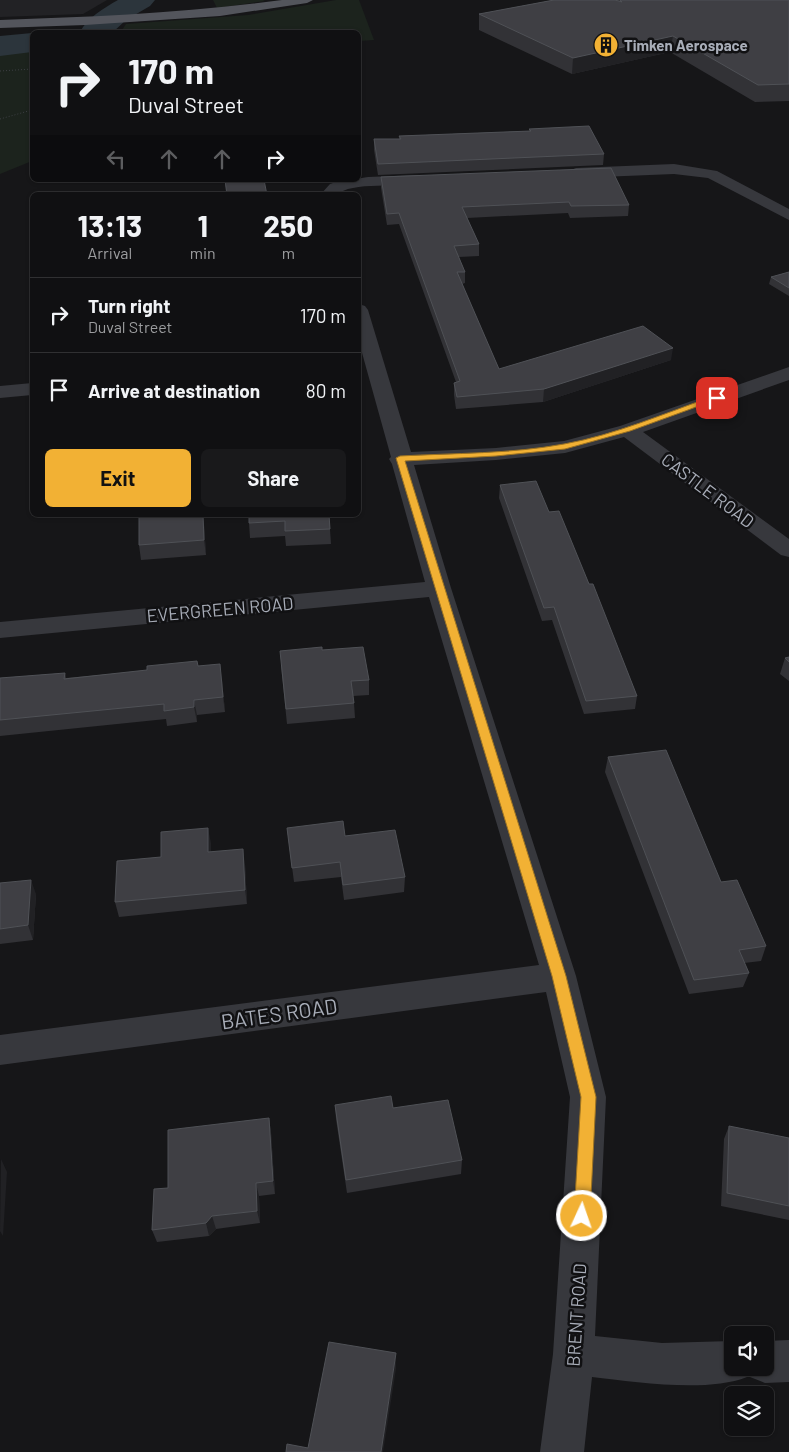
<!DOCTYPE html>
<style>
:root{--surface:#101012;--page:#19191b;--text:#f1f3f6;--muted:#9c9d9f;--line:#303032;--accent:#f2b134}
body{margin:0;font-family:Barlow,sans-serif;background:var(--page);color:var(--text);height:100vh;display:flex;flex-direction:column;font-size:19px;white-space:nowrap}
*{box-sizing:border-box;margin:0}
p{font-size:16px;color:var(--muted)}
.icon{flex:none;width:28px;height:28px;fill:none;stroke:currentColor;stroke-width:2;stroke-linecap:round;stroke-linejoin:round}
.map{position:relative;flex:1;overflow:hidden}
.panel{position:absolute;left:30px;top:192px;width:331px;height:325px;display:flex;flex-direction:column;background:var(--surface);border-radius:8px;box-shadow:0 1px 4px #0004,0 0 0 1px var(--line)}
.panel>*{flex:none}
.hud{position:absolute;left:30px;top:30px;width:331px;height:152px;border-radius:8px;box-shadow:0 1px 4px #0004,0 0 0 1px var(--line);background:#101012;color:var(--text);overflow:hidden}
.fabs{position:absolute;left:724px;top:1326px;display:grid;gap:10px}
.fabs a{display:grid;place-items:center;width:50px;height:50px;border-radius:8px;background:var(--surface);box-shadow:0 1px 4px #0004,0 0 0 1px var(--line);font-size:25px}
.pin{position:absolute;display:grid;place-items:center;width:42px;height:42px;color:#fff;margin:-21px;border-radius:10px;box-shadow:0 2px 8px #0006}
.me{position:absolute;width:55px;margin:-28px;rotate:3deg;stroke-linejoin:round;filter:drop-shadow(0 0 4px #0008)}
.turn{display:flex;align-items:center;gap:18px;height:105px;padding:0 15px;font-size:22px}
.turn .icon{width:65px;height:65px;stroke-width:2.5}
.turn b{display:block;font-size:35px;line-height:42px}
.lanes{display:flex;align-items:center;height:48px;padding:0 15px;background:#0003;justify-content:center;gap:25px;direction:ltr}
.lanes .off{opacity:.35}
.eta{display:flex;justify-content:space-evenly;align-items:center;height:85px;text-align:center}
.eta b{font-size:30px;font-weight:700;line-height:35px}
.cta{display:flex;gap:10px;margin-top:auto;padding:10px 15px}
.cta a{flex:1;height:58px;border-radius:8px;background:var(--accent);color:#111;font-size:20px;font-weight:700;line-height:58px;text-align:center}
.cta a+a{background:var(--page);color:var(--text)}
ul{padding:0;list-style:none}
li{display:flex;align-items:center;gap:15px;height:75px;padding:0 15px;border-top:1px solid var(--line)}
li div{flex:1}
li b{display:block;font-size:19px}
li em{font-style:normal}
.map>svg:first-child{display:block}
.built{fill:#222225}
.green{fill:#1c231d}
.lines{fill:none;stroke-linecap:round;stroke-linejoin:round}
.river{fill:#2c353c;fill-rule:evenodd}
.path{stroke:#3d3f44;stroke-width:1;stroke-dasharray:1 2;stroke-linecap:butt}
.minor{fill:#37383d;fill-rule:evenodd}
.major{fill:#53555c;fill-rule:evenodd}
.wall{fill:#323236}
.shaded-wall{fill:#212124}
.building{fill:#3f3f44;stroke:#4f5156}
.route{fill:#f2b134;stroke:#9d7322}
.labels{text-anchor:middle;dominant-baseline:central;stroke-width:5;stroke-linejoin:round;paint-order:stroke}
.far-poi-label{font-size:15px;font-weight:bold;fill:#a8adb8;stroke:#111113;text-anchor:start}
.street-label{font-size:18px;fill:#a8adb8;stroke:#111113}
.near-street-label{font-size:21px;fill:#a8adb8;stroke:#111113}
</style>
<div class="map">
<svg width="789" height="1452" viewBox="0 0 789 1452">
<rect width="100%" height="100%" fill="#161618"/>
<path class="built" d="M 0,0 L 107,0 L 83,14 L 0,17 Z"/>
<path class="green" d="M 213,0 L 263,0 L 265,1 L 217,8 Z
M 336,0 L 359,0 L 374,40 L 359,41 L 359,32 L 53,32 L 122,30 L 126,24 L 248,15 Z
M 32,38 L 32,161 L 0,174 L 0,43 Z"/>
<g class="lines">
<path class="river" d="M 118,0 L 155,0 L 150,6 L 126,20 L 113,32 L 80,32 C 87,18 104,8 118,0 Z
M 32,33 L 32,52 L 0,56 L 0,36 Z"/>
<path class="path" d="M 0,71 L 32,69
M 0,119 L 32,110"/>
<path class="minor" d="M 674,164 L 717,171 L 789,209 L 789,220 L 708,178 L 674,174 L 576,178 L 571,176 L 568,173 L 571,170 L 576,168 Z
M 418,175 L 423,177 L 426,180 L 423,183 C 403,188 350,181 337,195 L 320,195 L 330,184 L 336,182 L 368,177 Z
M 359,304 L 365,306 L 368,310 L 411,452 L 496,448 L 564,441 L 620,426 L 789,367 L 789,380 L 643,432 L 789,539 L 789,557 L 781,555 L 624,437 L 565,453 L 496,460 L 414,465 L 451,588 L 576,976 L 606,1097 L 595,1336 L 662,1343 L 732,1341 L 732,1368 L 765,1368 L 765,1341 L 789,1340 L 789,1382 L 765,1383 L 750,1377 L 748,1372 L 747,1377 C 707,1393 635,1382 592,1377 L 584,1452 L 540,1452 L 553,1354 L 570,1097 L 546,992 L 0,1065 L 0,1035 L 539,965 L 429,597 L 0,638 L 0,622 L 425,582 L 392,464 L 389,459 L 391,457 L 359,342 Z
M 32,383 L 32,395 L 0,398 L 0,386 Z"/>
<path class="major" d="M 282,0 L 313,0 L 307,3 L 220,16 L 85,25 L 0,28 L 0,20 C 94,17 188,13 282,0 Z"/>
</g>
<path class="wall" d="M 554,0 L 789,0 L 789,101 L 755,102 L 670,52 L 572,74 L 479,30 L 479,14 Z
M 529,129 L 604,154 L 603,165 L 378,175 L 374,150 L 374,139 L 399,139 L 399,136 L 529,131 Z
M 381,177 L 629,205 L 628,216 L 570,218 L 568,213 L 467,218 L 479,244 L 479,256 L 459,257 L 465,272 L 465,283 L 462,284 L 499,369 L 671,360 L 543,402 L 456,409 L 454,395 L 454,383 L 456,382 L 399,224 L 387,225 L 381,188 Z
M 789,272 L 789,296 L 769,284 L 771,277 Z
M 500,485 L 549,512 L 589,584 L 637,696 L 635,709 L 584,714 L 552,620 L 542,621 L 499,498 Z
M 329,515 L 331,544 L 286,546 L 285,536 L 250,538 L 249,523 Z
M 204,524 L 206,555 L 141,560 L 139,545 Z
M 322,650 L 369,680 L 369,695 L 353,696 L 354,703 L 355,718 L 287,724 L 281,666 Z
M 789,657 L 789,681 L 780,674 L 785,658 Z
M 198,666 L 222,679 L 225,712 L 197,715 L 197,722 L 167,726 L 166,719 L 0,736 L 0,678 L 65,673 L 66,678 Z
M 608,757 L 721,882 L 766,946 L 761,961 L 744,963 L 749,973 L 743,987 L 689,994 L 605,772 Z
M 287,828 L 345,836 L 405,877 L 404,892 L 344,900 L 341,877 L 294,882 Z
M 211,843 L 211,852 L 245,864 L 247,904 L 119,917 L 115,902 L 161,857 Z
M 0,883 L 36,894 L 33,940 L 0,944 Z
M 335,1105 L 393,1108 L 462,1160 L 461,1174 L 347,1193 L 336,1119 Z
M 269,1118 L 271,1132 L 275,1194 L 259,1196 L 260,1223 L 216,1229 L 209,1236 L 157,1242 L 152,1230 L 168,1188 Z
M 729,1126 L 789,1138 L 789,1220 L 721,1206 L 724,1139 Z"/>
<path class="shaded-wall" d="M 673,36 L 670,52 L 572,74 L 573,58 Z
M 673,348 L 671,360 L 543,402 L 544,389 Z
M 203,515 L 204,524 L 206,555 L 204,540 Z
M 220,664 L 222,679 L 225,712 L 223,697 Z
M 194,700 L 197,715 L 197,722 L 194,707 Z
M 208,828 L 211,843 L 211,867 L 208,852 Z
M 243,849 L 245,864 L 247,904 L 245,890 Z
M 31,880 L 36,894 L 33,940 L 28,925 Z
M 269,1118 L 271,1132 L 275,1194 L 273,1181 Z
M 1,1159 L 7,1172 L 3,1236 L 0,1231 Z
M 256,1183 L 259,1196 L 260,1223 L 257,1211 Z
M 212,1216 L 216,1229 L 209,1236 L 206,1223 Z
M 396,1353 L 396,1369 L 383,1452 L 381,1452 Z"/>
<path class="building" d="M 554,0 L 615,0 L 622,2 L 620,0 L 789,0 L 789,84 L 758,85 L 673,36 L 573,58 L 479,14 Z
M 589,126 L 604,154 L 378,164 L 374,139 L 401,139 L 399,136 L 531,131 L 529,129 Z
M 611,168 L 629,205 L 571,206 L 569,202 L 462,207 L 479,244 L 454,246 L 465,272 L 457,272 L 499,369 L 643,326 L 673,348 L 544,389 L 457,397 L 454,383 L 460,381 L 399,213 L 387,214 L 381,177 Z
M 225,180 L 264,180 L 267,195 L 227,195 Z
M 789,272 L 789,288 L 771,277 Z
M 536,481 L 549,512 L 559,511 L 589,584 L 593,584 L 637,696 L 586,701 L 554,607 L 544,608 L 500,485 Z
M 139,515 L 203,515 L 204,540 L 139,545 Z
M 249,515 L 329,515 L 330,529 L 285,531 L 285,521 L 249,523 Z
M 322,647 L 322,650 L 363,647 L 369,680 L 351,681 L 354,703 L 286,709 L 280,651 Z
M 789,657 L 789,662 L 785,658 Z
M 197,661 L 198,666 L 220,664 L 223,697 L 194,700 L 194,707 L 164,711 L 164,704 L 0,720 L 0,678 L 65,673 L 64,679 L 147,670 L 147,666 Z
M 666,750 L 721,882 L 737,880 L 766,946 L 739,950 L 749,973 L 694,980 L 608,757 Z
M 343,821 L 345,836 L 395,830 L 405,877 L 343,885 L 340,862 L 292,868 L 287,828 Z
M 208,828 L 208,852 L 243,849 L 245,890 L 115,902 L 117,861 L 161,857 L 161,832 Z
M 31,880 L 28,925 L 0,929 L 0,883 Z
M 391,1096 L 393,1108 L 448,1100 L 462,1160 L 346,1180 L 335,1105 Z
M 269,1118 L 273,1181 L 256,1183 L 257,1211 L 212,1216 L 206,1223 L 152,1230 L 154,1189 L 168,1188 L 168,1130 Z
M 729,1126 L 789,1138 L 789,1206 L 727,1193 Z
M 329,1342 L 396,1353 L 381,1452 L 286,1452 L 287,1444 L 308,1448 Z"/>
<path class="route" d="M 714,396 L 721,398 L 630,431 L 565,449 L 496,456 L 405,461 L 566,976 L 596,1097 L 590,1216 L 587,1221 L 582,1224 L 576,1221 L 574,1216 L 581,1097 L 552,976 L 396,458 L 400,456 C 454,453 511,454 564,444 C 615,435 665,413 714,396 Z"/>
<defs>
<symbol id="building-disc" viewBox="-11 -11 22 22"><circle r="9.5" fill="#f2b134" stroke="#111113"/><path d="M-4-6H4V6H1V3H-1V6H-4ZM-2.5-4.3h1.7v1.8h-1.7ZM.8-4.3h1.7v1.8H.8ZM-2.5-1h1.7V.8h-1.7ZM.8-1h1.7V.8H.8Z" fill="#111"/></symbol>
</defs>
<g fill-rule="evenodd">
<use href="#building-disc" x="592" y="31" width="28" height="28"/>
</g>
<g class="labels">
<g class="far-poi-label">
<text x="624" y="45">Timken Aerospace</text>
</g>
<g class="street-label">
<text transform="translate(708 490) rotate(37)">CASTLE ROAD</text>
<text transform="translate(220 609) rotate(-5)">EVERGREEN ROAD</text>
<text transform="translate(576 1315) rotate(-86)">BRENT ROAD</text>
</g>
<g class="near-street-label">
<text transform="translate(279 1013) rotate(-8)">BATES ROAD</text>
</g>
</g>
</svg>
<div class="fabs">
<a><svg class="icon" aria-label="sound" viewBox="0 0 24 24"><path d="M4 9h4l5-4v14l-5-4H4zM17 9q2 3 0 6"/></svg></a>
<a><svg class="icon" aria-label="layers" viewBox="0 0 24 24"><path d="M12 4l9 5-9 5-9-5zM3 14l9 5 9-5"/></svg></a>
</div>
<div class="pin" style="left:717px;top:398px;background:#d93025"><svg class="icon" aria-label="arrive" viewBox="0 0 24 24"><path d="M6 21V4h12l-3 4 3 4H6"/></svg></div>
<svg class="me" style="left:582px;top:1216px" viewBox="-20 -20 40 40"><circle r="17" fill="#f2b134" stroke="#fff" stroke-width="3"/><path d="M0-11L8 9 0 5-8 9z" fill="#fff"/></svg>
<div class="hud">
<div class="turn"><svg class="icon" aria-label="right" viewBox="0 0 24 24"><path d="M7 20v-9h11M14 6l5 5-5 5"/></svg><div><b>170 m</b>Duval Street</div></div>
<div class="lanes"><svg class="icon off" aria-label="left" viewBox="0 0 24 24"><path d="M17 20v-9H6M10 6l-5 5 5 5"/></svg><svg class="icon off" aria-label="ahead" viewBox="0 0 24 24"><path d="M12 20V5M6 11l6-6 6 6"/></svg><svg class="icon off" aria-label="ahead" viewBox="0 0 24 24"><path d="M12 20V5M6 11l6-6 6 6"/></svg><svg class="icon" aria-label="right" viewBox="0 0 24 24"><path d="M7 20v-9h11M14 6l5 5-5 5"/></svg></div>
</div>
<section class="panel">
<div class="eta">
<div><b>13:13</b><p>Arrival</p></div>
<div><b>1</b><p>min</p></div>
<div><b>250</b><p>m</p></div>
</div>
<ul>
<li><svg class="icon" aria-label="right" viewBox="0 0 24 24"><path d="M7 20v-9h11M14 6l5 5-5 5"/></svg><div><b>Turn right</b><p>Duval Street</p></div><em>170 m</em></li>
<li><svg class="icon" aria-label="arrive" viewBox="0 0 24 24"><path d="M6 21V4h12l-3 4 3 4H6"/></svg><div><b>Arrive at destination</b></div><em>80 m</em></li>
</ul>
<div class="cta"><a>Exit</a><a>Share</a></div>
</section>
</div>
